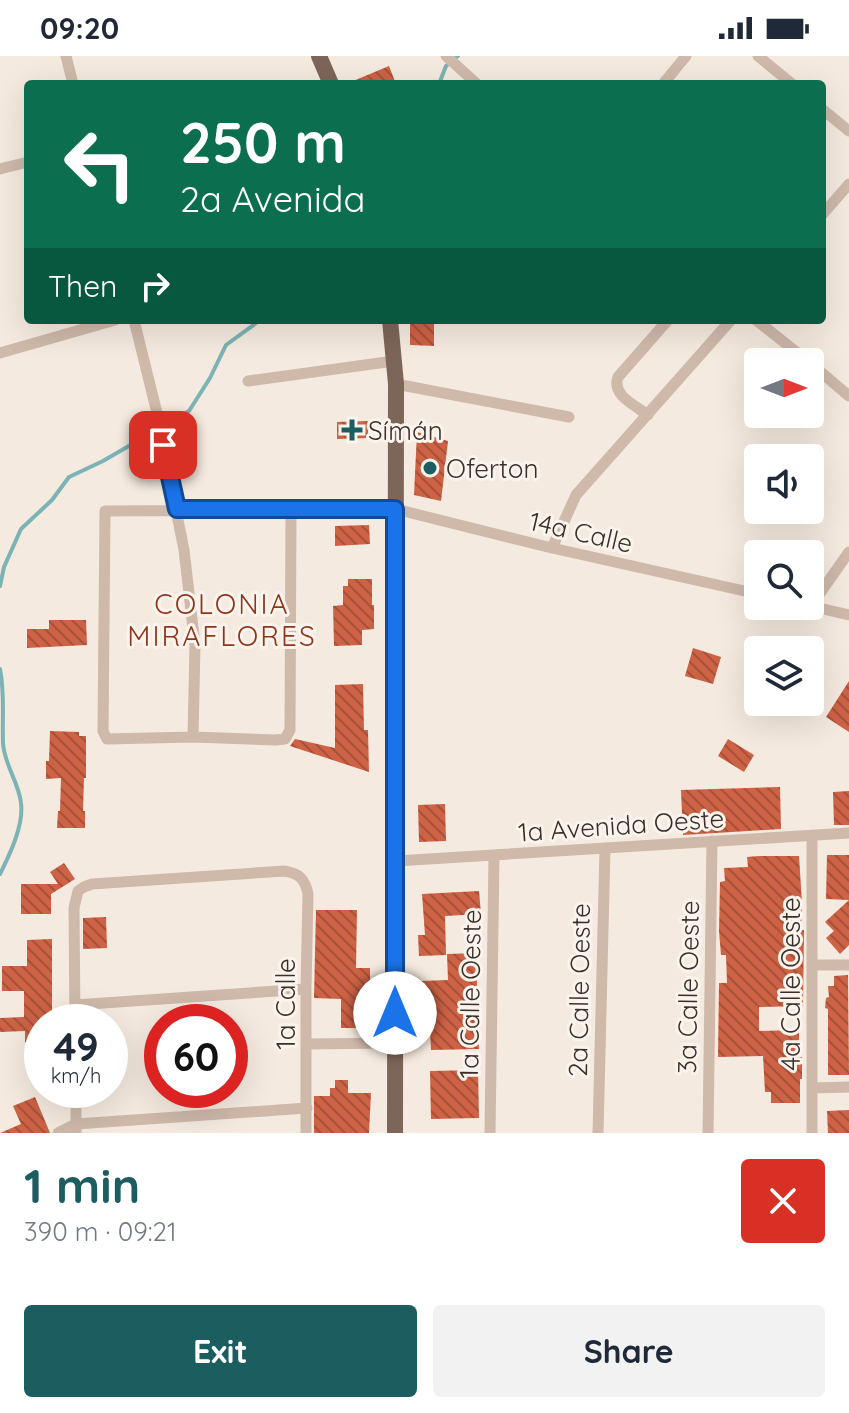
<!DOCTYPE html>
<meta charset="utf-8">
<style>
:root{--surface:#fff;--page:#f2f2f3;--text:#1f2937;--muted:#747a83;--accent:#1c5d60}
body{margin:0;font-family:Quicksand,sans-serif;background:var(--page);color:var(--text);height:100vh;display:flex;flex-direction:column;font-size:30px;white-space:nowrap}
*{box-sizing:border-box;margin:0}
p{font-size:26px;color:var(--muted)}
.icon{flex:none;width:44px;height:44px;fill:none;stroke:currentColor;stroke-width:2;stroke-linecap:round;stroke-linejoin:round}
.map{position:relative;height:1077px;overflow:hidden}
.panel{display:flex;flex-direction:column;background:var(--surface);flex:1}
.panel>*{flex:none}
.guide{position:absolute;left:24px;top:24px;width:802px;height:244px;border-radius:8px;box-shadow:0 8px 32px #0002;background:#0b6e4f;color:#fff;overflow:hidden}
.needle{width:52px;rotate:90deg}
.tools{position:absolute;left:744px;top:292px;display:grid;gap:16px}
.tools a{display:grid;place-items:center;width:80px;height:80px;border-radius:8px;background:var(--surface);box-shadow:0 8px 32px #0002;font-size:40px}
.speed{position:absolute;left:24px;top:948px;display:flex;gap:16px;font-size:40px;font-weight:700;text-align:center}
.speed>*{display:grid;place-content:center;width:104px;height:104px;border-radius:50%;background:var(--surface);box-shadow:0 8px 32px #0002;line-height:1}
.speed small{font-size:20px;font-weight:400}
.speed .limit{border:12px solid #d22;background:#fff;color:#111}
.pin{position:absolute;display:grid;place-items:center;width:68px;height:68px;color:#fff;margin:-34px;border-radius:16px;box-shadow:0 4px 12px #0006}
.me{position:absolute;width:88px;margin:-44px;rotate:0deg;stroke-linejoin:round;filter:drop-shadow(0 0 6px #0008)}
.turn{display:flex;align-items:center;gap:28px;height:168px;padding:0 24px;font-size:36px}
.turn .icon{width:104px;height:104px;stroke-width:2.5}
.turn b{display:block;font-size:56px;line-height:68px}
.then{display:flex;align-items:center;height:76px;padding:0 24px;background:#0003;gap:16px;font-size:30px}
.round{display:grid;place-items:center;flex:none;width:84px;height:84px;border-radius:8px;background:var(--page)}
.summary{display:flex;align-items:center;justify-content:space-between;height:136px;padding:0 24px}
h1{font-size:48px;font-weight:700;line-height:60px;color:var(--accent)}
.cta{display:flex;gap:16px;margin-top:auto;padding:16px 24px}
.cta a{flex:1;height:92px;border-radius:8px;background:var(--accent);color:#fff;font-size:32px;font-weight:700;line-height:92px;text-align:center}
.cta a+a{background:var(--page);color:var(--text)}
.status{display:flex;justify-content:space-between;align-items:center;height:56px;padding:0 40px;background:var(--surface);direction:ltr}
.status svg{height:22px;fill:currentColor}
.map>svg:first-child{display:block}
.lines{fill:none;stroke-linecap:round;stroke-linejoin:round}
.stream{stroke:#7cb3b4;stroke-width:4}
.building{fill:url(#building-back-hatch)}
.minor{stroke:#ceb9aa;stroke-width:11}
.primary{stroke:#7e655a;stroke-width:16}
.route-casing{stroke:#114b97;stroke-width:20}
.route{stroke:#1a73e8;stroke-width:14}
.poi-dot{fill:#1c5d60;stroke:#fbf4ed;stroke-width:3}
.labels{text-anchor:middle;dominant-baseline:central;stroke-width:6;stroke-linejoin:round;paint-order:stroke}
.poi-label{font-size:26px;fill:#3b2f2a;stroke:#fbf4ed;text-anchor:start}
.street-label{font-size:26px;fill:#3b2f2a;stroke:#fbf4ed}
.neighbourhood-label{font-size:28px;letter-spacing:2px;fill:#90351d;stroke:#fbf4ed}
</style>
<div class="status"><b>09:20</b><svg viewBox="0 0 49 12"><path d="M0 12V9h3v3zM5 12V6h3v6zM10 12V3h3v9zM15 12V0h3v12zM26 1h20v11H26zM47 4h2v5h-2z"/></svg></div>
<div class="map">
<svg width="849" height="1077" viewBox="0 0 849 1077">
<defs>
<pattern id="building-back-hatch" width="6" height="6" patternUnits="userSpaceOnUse" patternTransform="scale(2)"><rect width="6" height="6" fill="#cd6245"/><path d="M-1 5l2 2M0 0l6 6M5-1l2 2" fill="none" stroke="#a8513a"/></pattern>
</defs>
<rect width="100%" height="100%" fill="#f5eadf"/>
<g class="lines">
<path class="stream" d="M 439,28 L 446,10 L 458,0
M 0,530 L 4,511 L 21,473 L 52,444 L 69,421 L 103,405 L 189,355 L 210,322 L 226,289 L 259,265 L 264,264
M 0,613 C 5,638 2,662 3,687 C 4,708 19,727 21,747 C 24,769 10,798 0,818"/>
</g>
<path class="building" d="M 389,10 L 396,28 L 346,28 Z
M 410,264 L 427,264 L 434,267 L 434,290 L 410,289 Z
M 368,365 L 368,382 L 337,383 L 337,366 Z
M 417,376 L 448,385 L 441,445 L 414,439 Z
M 369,469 L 370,488 L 335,490 L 335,470 Z
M 348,523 L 372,523 L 372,549 L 374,549 L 374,573 L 362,574 L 362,589 L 334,590 L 333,550 L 343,549 L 343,530 L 348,530 Z
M 49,564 L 86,564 L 87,589 L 27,592 L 27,573 L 49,573 Z
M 693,592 L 721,601 L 713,628 L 685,620 Z
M 849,625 L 849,676 L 826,661 Z
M 363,628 L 364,674 L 368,674 L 369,716 L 290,690 L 295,683 L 335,692 L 335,629 Z
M 50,675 L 79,676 L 79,680 L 86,680 L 86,722 L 84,722 L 83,755 L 85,755 L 85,772 L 57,772 L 58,755 L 60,755 L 61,722 L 46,723 L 46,705 L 49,705 Z
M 728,683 L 754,699 L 744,716 L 718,700 Z
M 780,731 L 781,773 L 683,779 L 681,734 Z
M 849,735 L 849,769 L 834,769 L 833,736 Z
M 445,748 L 446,785 L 419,786 L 418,749 Z
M 827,799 L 849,799 L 849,889 L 840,898 L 826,882 L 834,875 L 825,866 L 849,844 L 826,843 Z
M 759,800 L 799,800 L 802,847 L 801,874 L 804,874 L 803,950 L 759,951 L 759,975 L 793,974 L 793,976 L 799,976 L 799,1001 L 802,1001 L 802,1023 L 800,1023 L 800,1047 L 771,1047 L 771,1036 L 765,1036 L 763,1000 L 718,1001 L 719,927 L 727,927 L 726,899 L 721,899 L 719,875 L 720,826 L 725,825 L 724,812 L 748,811 L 747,801 Z
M 64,807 L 75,823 L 51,838 L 51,858 L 21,858 L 21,828 L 58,828 L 50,816 Z
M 479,835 L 481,858 L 445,860 L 446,899 L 419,900 L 418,879 L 425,879 L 422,838 Z
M 316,854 L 357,854 L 356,912 L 370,912 L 370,972 L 341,972 L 341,943 L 314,942 Z
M 106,861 L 107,892 L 83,893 L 83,862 Z
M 52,883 L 52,962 L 50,963 L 50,966 L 42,966 L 42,1012 L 31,1012 L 32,986 L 25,986 L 25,975 L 0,976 L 0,962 L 24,961 L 24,935 L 2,935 L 2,910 L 27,910 L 27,884 Z
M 476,897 L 479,993 L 431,994 L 428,936 L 422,936 L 421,925 L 448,924 L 447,898 Z
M 848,919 L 849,1019 L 828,1019 L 828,953 L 825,952 L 826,942 L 829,941 L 828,930 L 834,930 L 834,920 Z
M 478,1014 L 479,1062 L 431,1063 L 430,1015 Z
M 335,1024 L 348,1024 L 348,1037 L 371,1037 L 369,1077 L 314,1077 L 314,1040 L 330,1040 L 330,1032 L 335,1032 Z
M 35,1041 L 50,1077 L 0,1077 L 21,1068 L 13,1050 Z
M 849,1054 L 849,1077 L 828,1077 L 827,1055 Z"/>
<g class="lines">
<path class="minor" d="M 66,0 L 73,28
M 446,0 L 477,28
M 758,0 L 792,28
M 663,28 L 686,0
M 822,53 L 849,75
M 0,113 L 28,106
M 822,159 L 849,128
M 134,264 L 157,357
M 756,264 L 809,306
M 0,297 L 115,264
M 810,307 L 849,340
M 248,325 L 394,305
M 396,328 L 569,361
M 648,359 C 635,349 611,339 618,321 L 668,264
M 163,389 L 184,494 L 195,589 L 193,681
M 291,454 L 290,674 L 285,683 L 275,684 L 193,681 L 107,683 L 103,675 L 105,455 L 395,453 L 552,492 L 758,538
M 552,492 L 576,439 L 731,264
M 810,550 L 849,559
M 811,550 L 849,496
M 812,779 L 812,1077
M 396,805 L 849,777
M 812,909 L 849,909
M 75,949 L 306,933
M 75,966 L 74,852 L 78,835 L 84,831 L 92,828 L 284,815 C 299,817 305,823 308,838 L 306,933 L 306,1077
M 306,988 L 395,987
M 812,1032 L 849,1031
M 76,1034 L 76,1077
M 58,1077 L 76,1068 L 307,1052
M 490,1077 L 494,799
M 598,1077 L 605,792
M 708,1077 L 712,785"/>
<path class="primary" d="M 319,0 L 331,28
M 390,264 L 396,328 L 395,1077"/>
</g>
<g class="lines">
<defs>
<path id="route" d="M 163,389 L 177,453 L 395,453 L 395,957"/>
</defs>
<use href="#route" class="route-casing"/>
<use href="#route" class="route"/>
</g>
<g class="poi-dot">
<path d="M348 362h8v8h8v8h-8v8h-8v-8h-8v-8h8z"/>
<circle cx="430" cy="412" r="8"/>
</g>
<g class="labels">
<g class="poi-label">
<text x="368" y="374">Símán</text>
<text x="446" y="412">Oferton</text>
</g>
<g class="street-label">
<text transform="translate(581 476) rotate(13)">14a Calle</text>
<text transform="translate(621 769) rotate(-4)">1a Avenida Oeste</text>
<text transform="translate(790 928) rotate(-90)">4a Calle Oeste</text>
<text transform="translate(688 931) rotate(-89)">3a Calle Oeste</text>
<text transform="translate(579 934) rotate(-89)">2a Calle Oeste</text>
<text transform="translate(470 938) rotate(-89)">1a Calle Oeste</text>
<text transform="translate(285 948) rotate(-90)">1a Calle</text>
</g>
<g class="neighbourhood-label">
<text x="222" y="547">COLONIA<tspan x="222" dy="32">MIRAFLORES</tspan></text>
</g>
</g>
</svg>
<div class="tools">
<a><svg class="needle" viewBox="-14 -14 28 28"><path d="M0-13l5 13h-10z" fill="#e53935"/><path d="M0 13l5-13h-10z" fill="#747a83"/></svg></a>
<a><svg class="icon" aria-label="sound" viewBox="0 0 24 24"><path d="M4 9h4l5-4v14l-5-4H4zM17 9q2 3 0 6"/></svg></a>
<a><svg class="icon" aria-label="search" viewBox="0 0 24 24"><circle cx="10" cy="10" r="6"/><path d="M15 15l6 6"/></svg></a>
<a><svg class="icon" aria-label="layers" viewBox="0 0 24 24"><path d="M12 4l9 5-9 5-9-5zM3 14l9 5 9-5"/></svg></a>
</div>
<div class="speed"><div>49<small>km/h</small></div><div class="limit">60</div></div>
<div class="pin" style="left:163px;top:389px;background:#d93025"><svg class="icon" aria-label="arrive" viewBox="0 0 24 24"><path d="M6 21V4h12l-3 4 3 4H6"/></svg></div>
<svg class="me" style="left:395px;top:957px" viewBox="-20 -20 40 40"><circle r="19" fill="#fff"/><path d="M0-13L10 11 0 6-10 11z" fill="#1a73e8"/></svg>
<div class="guide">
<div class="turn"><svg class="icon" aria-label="left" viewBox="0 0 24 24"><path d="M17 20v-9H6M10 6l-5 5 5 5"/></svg><div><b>250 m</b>2a Avenida</div></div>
<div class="then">Then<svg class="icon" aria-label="right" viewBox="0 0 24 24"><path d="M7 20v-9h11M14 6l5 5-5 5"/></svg></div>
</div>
</div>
<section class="panel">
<div class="summary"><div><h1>1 min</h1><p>390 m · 09:21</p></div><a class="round" style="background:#d93025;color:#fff"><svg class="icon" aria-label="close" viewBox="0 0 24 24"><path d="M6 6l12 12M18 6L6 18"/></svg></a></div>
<div class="cta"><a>Exit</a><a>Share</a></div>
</section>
